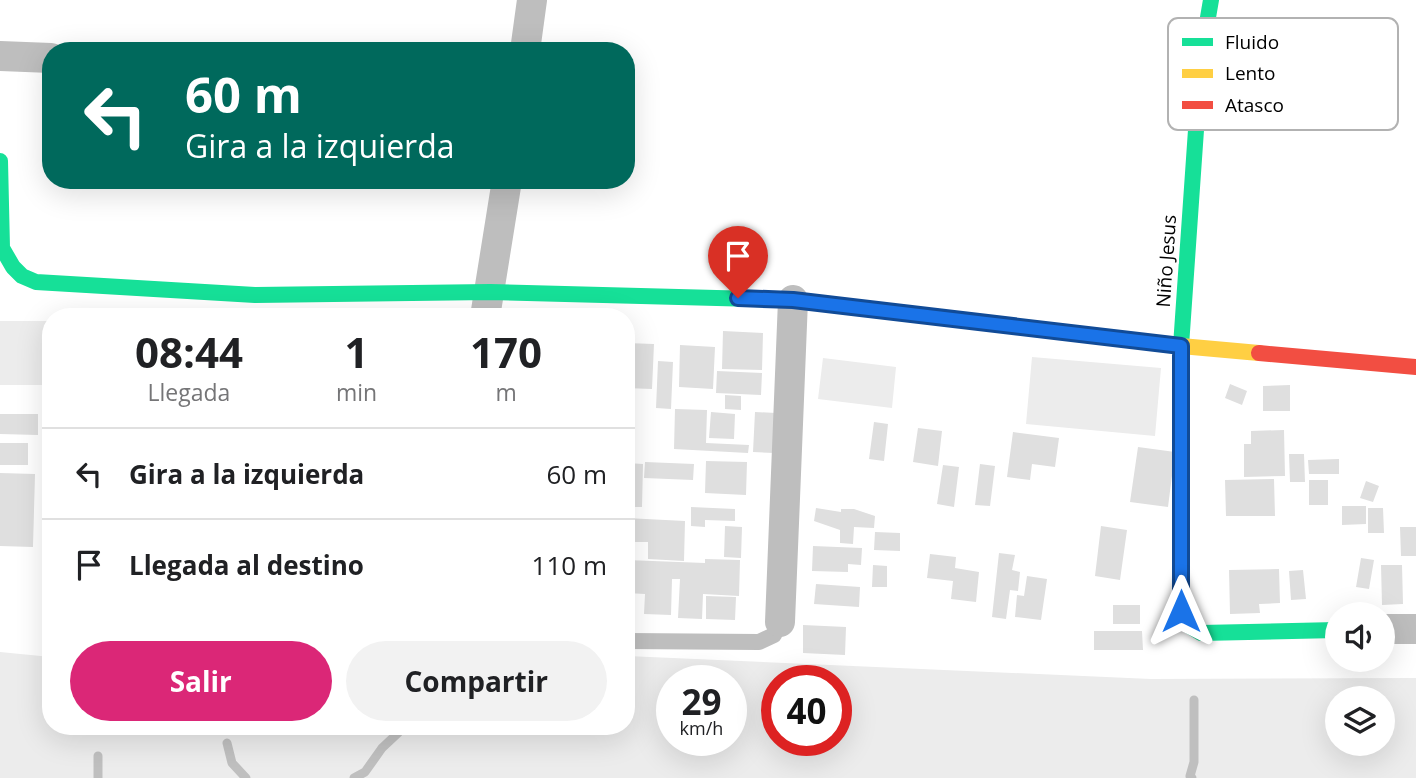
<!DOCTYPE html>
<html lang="es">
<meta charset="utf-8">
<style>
:root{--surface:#fff;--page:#f2f2f2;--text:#202124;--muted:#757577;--line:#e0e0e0;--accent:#db2777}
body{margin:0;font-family:"Open Sans",sans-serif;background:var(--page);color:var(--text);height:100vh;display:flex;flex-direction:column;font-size:26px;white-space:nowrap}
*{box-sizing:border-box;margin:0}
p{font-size:23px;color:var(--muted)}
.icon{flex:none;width:38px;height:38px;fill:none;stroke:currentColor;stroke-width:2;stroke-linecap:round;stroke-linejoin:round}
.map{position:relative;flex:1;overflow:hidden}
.details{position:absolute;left:42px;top:308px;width:593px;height:427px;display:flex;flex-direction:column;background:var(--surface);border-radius:28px;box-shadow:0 7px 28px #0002}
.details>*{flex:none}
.top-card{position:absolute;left:42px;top:42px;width:593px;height:147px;border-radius:28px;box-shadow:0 7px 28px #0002;background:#00695c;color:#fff;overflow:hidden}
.controls{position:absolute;left:1325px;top:602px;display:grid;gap:14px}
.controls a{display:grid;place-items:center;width:70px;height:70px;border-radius:50%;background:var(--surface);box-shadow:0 7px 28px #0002;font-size:35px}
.speed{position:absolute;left:656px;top:665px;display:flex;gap:14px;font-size:35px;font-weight:700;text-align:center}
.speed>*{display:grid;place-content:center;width:91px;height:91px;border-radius:50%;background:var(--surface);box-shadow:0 7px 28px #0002;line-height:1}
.speed small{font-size:18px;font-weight:400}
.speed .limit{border:10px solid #d22;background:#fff;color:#111}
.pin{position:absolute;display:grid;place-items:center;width:60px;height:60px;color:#fff;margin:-72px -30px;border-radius:50% 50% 50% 0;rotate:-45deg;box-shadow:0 0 7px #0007}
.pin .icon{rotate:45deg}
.me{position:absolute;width:77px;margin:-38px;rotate:0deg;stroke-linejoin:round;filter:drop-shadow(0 0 5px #0008)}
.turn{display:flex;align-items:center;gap:24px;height:147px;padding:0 28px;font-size:32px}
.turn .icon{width:91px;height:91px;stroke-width:2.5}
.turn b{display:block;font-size:49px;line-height:60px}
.eta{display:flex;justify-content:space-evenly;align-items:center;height:119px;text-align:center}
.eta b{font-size:42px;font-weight:700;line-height:49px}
.button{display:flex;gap:14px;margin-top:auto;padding:14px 28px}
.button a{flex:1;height:80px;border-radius:42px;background:var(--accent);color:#fff;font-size:28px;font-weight:700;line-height:80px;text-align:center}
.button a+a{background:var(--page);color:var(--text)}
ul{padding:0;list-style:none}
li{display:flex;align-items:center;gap:21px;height:91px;padding:0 28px;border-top:2px solid var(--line)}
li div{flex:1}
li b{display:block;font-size:26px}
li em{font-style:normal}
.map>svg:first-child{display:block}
.green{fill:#ececec;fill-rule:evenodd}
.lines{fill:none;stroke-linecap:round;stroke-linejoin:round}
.stream{stroke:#bfbfbf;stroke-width:9}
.building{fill:#dfdfdf}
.lane{stroke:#bebebe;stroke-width:16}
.street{stroke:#bebebe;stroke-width:30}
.fast{stroke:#16e098;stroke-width:16}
.slow{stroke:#ffcf43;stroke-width:16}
.jam{stroke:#f24e42;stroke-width:16}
.route-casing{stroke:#114b97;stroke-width:18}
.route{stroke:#1a73e8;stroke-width:12}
.labels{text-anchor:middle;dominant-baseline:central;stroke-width:5;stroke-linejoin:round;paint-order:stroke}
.street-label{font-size:19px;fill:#000;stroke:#fff}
.key{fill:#fff;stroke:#b2b2b2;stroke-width:2}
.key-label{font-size:19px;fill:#000}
</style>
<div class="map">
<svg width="1416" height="778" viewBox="0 0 1416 778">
<rect width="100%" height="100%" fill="#fff"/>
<path class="green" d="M 0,321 L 51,321 L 51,385 L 0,385 Z
M 1032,357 L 1161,368 L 1155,436 L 1026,424 Z
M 823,358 L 896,367 L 892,408 L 818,399 Z
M 0,652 L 51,657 L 51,726 L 626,726 L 627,656 L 1151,679 L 1416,678 L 1416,778 L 0,778 ZM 672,681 L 732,681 L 732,740 L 672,740 ZM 777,681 L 836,681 L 836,740 L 777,740 ZM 1337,698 L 1382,698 L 1382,744 L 1337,744 Z"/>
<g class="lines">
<path class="stream" d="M 227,743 L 232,763 L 246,778
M 98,778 L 98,756
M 354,778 L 365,772 L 382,748 L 398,733 L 399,726
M 1192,778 L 1190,776 L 1194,762 L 1194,700"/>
</g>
<path class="building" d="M 405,309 L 439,314 L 439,317 L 404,317 Z
M 88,312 L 153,314 L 153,317 L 88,317 Z
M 723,331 L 763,333 L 762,370 L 722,369 Z
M 626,343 L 654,344 L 652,389 L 626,388 Z
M 680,345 L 715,347 L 713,389 L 679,387 Z
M 658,361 L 673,362 L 671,409 L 656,408 Z
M 717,371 L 762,373 L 761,395 L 716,393 Z
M 1230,384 L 1247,391 L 1242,405 L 1225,398 Z
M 1290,385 L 1290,411 L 1263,411 L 1263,386 Z
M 725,395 L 741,396 L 741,410 L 725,409 Z
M 675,409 L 707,410 L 706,443 L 749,445 L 748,453 L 674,449 Z
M 711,412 L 735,414 L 734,439 L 709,438 Z
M 755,412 L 776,413 L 774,453 L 753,452 Z
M 0,414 L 38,414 L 38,435 L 0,434 Z
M 874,422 L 888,424 L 884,461 L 869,459 Z
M 918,428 L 942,431 L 938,466 L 913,462 Z
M 1284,430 L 1285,476 L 1244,477 L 1244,444 L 1251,444 L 1251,431 Z
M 1013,432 L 1059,438 L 1055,467 L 1032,464 L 1030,480 L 1007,477 Z
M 0,443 L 28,443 L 28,465 L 0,465 Z
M 1138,447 L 1175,452 L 1168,507 L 1130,502 Z
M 1289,454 L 1304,454 L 1305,482 L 1290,482 Z
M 1339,459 L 1339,474 L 1309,474 L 1308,460 Z
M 706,461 L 747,462 L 746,495 L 705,493 Z
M 645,462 L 694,464 L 693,480 L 644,478 Z
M 627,463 L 643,464 L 642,507 L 626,507 Z
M 980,464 L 995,466 L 990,506 L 975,505 Z
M 943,465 L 959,467 L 954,507 L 937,504 Z
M 0,473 L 35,474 L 33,547 L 0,546 Z
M 1274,479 L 1275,516 L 1226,516 L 1225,480 Z
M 1309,480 L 1328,480 L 1328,505 L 1309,505 Z
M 1366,481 L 1379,486 L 1373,502 L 1360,498 Z
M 1342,506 L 1366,506 L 1366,524 L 1342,525 Z
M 691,507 L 735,509 L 735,521 L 705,520 L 705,527 L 691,526 Z
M 816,508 L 841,512 L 841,509 L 854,509 L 875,516 L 874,528 L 854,527 L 853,544 L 840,543 L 840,530 L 814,521 Z
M 1368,508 L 1383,508 L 1384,533 L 1368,533 Z
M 626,518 L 685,521 L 684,561 L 648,559 L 648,542 L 626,542 Z
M 725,526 L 742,527 L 741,558 L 724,557 Z
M 1101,526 L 1127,530 L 1120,580 L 1095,576 Z
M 1400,527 L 1416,527 L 1416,556 L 1401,556 Z
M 875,532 L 900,533 L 900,551 L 874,550 Z
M 813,546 L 862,548 L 861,565 L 848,564 L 848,572 L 812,571 Z
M 999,553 L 1015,555 L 1012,570 L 1020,572 L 1018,591 L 1010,590 L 1006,619 L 992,617 Z
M 930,554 L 956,557 L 955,568 L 979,572 L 976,602 L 951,599 L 953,581 L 927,578 Z
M 1361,558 L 1374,560 L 1369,589 L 1356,587 Z
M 705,559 L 740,560 L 739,596 L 703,594 L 702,619 L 678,618 L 680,579 L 672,579 L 671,615 L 644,614 L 645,594 L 626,593 L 626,560 L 705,563 Z
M 873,565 L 887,566 L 887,587 L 872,587 Z
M 1381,565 L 1402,565 L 1403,604 L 1382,605 Z
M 1279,569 L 1280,603 L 1259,604 L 1260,613 L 1230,614 L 1229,570 Z
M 1303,570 L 1306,599 L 1291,600 L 1289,571 Z
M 1027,576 L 1047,579 L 1041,620 L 1015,617 L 1017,595 L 1024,596 Z
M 816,584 L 860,587 L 859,607 L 814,604 Z
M 706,596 L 736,597 L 735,620 L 706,619 Z
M 1113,605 L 1140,605 L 1140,624 L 1113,624 Z
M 803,625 L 846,627 L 845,655 L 803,653 Z
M 1094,631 L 1142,631 L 1143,650 L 1094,650 Z"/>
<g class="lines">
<path class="lane" d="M 626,641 L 759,642 L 774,635 L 780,622"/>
<path class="street" d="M 525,51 L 532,0
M 0,56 L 51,58
M 485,317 L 507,180
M 780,622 L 793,300
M 1382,629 L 1416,629"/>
<path class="fast" d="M 1211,0 L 1201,58 L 1181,346 L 1181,611 L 1188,625 L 1201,633 L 1337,630
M 0,161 L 2,248 L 13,267 L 22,276 L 36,282 L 255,295 L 490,292 L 793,300 L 850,307"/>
<path class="slow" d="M 850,307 L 1181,346 L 1259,353"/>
<path class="jam" d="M 1259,353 L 1416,367"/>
</g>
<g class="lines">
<defs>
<path id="route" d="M 738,298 L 793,300 L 1181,346 L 1181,611"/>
</defs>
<use href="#route" class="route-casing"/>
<use href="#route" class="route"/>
</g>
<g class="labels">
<g class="street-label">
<text transform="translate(1166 261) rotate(-86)">Niño Jesus</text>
</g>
</g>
<rect x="1168" y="18" width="230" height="112" rx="10" class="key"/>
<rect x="1182" y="38" width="31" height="8" fill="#16e098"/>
<rect x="1182" y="69" width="31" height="9" fill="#ffcf43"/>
<rect x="1182" y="101" width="31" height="8" fill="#f24e42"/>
<g class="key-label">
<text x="1225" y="49">Fluido</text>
<text x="1225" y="80">Lento</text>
<text x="1225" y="112">Atasco</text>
</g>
</svg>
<div class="controls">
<a><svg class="icon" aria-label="sound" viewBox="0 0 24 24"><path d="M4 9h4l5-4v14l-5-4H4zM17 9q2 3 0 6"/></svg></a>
<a><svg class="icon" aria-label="layers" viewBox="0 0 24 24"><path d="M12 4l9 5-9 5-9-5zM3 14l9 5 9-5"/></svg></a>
</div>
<div class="speed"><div>29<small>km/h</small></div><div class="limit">40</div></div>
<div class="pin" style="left:738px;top:298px;background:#d93025"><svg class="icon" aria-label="arrive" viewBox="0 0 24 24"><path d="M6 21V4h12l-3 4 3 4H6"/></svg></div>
<svg class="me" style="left:1181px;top:611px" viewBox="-20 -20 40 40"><path d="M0-17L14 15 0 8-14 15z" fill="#1a73e8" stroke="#fff" stroke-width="4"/></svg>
<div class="top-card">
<div class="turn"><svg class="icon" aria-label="left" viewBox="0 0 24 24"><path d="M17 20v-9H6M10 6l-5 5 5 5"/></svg><div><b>60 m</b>Gira a la izquierda</div></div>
</div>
<section class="details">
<div class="eta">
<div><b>08:44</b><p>Llegada</p></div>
<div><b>1</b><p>min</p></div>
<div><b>170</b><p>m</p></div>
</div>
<ul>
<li><svg class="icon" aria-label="left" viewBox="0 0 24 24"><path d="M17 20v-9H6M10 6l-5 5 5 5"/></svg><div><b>Gira a la izquierda</b></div><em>60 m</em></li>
<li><svg class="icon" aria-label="arrive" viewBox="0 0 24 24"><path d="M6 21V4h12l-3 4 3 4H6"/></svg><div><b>Llegada al destino</b></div><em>110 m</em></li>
</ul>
<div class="button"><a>Salir</a><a>Compartir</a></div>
</section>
</div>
